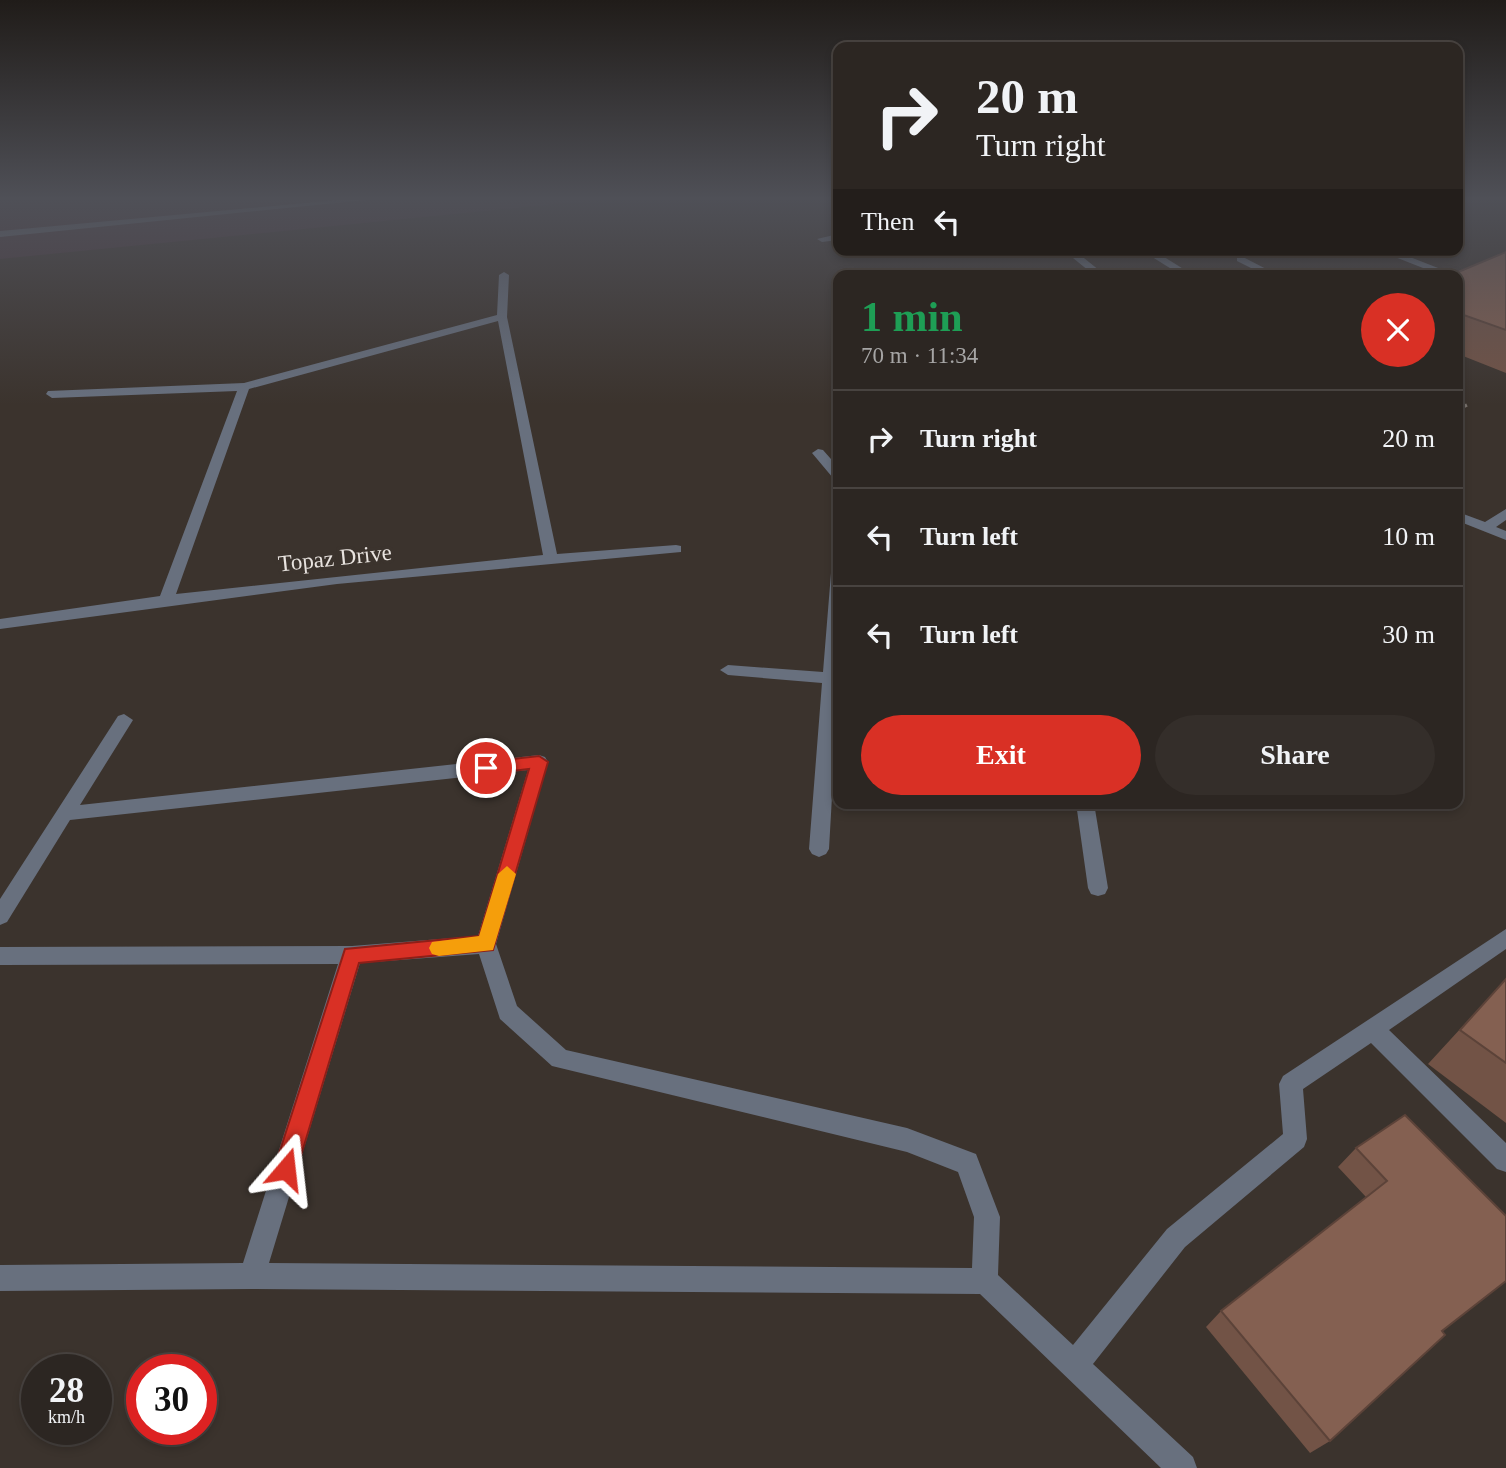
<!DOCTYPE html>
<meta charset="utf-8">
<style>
:root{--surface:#2c2622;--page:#342e2a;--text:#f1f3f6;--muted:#a6a5a5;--line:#484340;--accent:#d93025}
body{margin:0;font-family:Georgia,serif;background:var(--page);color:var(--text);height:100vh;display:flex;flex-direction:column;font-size:26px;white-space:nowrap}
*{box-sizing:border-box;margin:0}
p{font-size:23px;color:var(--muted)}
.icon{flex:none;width:38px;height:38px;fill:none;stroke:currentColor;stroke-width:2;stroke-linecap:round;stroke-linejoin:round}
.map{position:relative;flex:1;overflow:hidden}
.details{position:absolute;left:833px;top:270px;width:630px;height:539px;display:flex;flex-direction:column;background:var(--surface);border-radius:14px;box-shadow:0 4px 10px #0003,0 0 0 2px var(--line)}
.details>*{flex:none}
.top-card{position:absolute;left:833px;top:42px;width:630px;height:214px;border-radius:14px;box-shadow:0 4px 10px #0003,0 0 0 2px var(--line);background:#2c2622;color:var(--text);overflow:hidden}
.speed{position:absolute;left:21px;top:1354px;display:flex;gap:14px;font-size:35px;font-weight:700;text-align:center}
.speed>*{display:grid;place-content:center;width:91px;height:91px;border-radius:50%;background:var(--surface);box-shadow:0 4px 10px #0003,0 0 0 2px var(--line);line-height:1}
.speed small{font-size:18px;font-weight:400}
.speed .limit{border:10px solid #d22;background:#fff;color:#111}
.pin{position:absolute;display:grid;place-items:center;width:60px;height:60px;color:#fff;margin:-30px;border:4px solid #fff;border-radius:50%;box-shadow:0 2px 7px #0007}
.me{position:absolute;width:77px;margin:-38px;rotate:17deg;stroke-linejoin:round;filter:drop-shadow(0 0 5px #0008)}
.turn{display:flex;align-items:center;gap:24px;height:147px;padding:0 28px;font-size:32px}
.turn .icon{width:91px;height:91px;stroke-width:2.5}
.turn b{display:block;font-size:49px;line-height:60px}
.then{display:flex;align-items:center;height:66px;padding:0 28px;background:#0003;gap:14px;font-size:26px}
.round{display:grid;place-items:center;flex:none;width:74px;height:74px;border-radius:37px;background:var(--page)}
.overview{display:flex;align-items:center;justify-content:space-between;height:119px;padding:0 28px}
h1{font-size:42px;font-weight:800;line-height:52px;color:#1e9e55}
.button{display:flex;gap:14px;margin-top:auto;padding:14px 28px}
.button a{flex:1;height:80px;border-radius:42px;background:var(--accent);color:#fff;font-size:28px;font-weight:800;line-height:80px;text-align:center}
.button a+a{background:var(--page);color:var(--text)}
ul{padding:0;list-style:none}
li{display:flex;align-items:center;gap:21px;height:98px;padding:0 28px;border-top:2px solid var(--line)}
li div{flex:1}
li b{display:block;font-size:26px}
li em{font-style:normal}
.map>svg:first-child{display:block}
.industrial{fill:#49363d}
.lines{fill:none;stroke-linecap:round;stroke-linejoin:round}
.path{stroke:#7a736e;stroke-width:3.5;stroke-dasharray:3.5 3.5;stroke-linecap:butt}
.minor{fill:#68707e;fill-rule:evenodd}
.wall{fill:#725346}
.building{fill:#846051;stroke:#5c4339;stroke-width:2}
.route{fill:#d93025;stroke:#8d1f18;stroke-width:2}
.slow{fill:#f59e0b}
.labels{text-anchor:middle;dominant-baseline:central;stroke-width:7;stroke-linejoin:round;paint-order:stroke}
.street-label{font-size:23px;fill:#e8e3df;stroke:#3b332d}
</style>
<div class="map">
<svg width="1506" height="1468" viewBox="0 0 1506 1468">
<rect width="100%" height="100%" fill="#3b332d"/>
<path class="industrial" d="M 0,200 L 597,200 L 0,259 Z"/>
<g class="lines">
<path class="path" d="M 1458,409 L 1467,405"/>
<path class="minor" d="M 338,200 L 366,200 L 0,237 L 0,231 Z
M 838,234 L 838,240 L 822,242 L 817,239 Z
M 1056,250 L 1079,254 L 1105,275 L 1094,275 L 1073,258 Z
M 1141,250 L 1153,250 L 1193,275 L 1181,275 Z
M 1377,250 L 1392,250 L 1456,275 L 1441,275 Z
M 1237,257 L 1243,257 L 1278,275 L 1265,275 L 1237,261 Z
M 504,272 L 509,275 L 507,317 L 557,554 L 676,545 L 681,546 L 681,552 L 337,584 L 0,629 L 0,619 L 160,596 L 237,391 L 52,398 L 46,394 L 48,391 L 244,383 L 497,315 L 499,275 ZM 498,321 L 543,555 L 176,594 L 249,389 Z
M 818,449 L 823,450 L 838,467 L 838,479 L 833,478 L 812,453 Z
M 1506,509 L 1506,520 L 1496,527 L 1506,531 L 1506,540 L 1458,521 L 1458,512 L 1485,522 Z
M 838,569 L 838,691 L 829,849 L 826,854 L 819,857 L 812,854 L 809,849 L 822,683 L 728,675 L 720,670 L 728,665 L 823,672 L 831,573 Z
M 124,714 L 133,720 L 80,805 L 539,755 L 545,757 L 548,762 L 496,944 L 517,1006 L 566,1050 L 907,1128 L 976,1154 L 1000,1217 L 998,1275 L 1073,1345 L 1167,1229 L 1283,1134 L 1279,1084 L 1283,1076 L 1506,929 L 1506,949 L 1389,1030 L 1506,1143 L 1506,1172 L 1497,1169 L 1371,1043 L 1303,1089 L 1307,1139 L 1304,1147 L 1185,1247 L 1093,1364 L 1193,1457 L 1197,1468 L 1161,1468 L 980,1294 L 252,1289 L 0,1291 L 0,1265 L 243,1263 L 338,964 L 0,965 L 0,947 L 352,946 L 478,936 L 528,770 L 70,820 L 7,922 L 0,925 L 0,899 L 118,716 ZM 479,954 L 500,1019 L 552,1066 L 907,1152 L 958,1172 L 974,1217 L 972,1268 L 269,1263 L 360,963 Z
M 1076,803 L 1094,803 L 1108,888 L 1105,894 L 1098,896 L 1091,894 L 1088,888 Z"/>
</g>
<path class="wall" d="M 1506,252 L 1506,373 L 1458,354 L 1458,275 Z
M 1506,979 L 1506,1123 L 1428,1064 Z
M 1405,1115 L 1442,1331 L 1330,1441 L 1310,1453 L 1206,1327 L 1221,1311 L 1366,1197 L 1338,1167 L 1356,1148 Z"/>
<path class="building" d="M 1506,252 L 1506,330 L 1458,313 L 1458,275 L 1451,275 Z
M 1506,979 L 1506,1063 L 1460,1030 Z
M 1405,1115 L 1506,1216 L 1506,1281 L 1442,1331 L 1445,1335 L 1330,1441 L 1221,1311 L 1387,1181 L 1356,1148 Z"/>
<linearGradient id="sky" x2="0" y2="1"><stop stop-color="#201c19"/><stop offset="0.49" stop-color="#4f5057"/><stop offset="1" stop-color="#4f5057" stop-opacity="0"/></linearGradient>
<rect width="1506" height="405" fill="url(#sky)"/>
<path class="route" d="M 539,756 L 548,762 L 493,950 L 359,963 L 297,1169 L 294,1177 L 286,1181 L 278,1177 L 274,1169 L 345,949 L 479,936 L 529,769 L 486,774 L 478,768 L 486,762 Z"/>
<path class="slow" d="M 507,866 L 516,874 L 493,950 L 439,956 L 432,954 L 429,948 L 432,942 L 479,936 L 498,874 Z"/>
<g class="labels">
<g class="street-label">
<text transform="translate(335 558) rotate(-6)">Topaz Drive</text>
</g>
</g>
</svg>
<div class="speed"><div>28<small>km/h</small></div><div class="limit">30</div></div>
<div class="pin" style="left:486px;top:768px;background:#d93025"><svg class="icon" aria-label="arrive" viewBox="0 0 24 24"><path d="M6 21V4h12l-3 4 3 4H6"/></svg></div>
<svg class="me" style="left:286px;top:1169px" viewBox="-20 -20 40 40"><path d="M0-17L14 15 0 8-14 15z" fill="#d93025" stroke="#fff" stroke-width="4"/></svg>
<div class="top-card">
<div class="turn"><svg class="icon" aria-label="right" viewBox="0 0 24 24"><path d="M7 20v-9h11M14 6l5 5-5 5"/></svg><div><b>20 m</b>Turn right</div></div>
<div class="then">Then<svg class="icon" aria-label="left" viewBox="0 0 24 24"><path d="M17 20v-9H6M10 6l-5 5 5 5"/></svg></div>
</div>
<section class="details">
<div class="overview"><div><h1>1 min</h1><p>70 m · 11:34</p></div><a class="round" style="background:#d93025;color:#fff"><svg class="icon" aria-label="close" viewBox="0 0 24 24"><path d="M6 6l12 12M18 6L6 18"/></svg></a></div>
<ul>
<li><svg class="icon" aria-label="right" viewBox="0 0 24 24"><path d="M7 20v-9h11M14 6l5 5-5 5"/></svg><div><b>Turn right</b></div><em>20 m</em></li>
<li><svg class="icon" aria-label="left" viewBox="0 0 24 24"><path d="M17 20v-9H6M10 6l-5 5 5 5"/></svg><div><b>Turn left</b></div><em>10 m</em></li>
<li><svg class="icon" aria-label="left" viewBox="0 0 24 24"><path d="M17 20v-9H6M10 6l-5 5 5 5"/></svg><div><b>Turn left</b></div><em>30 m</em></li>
</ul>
<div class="button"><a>Exit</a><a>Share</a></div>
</section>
</div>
